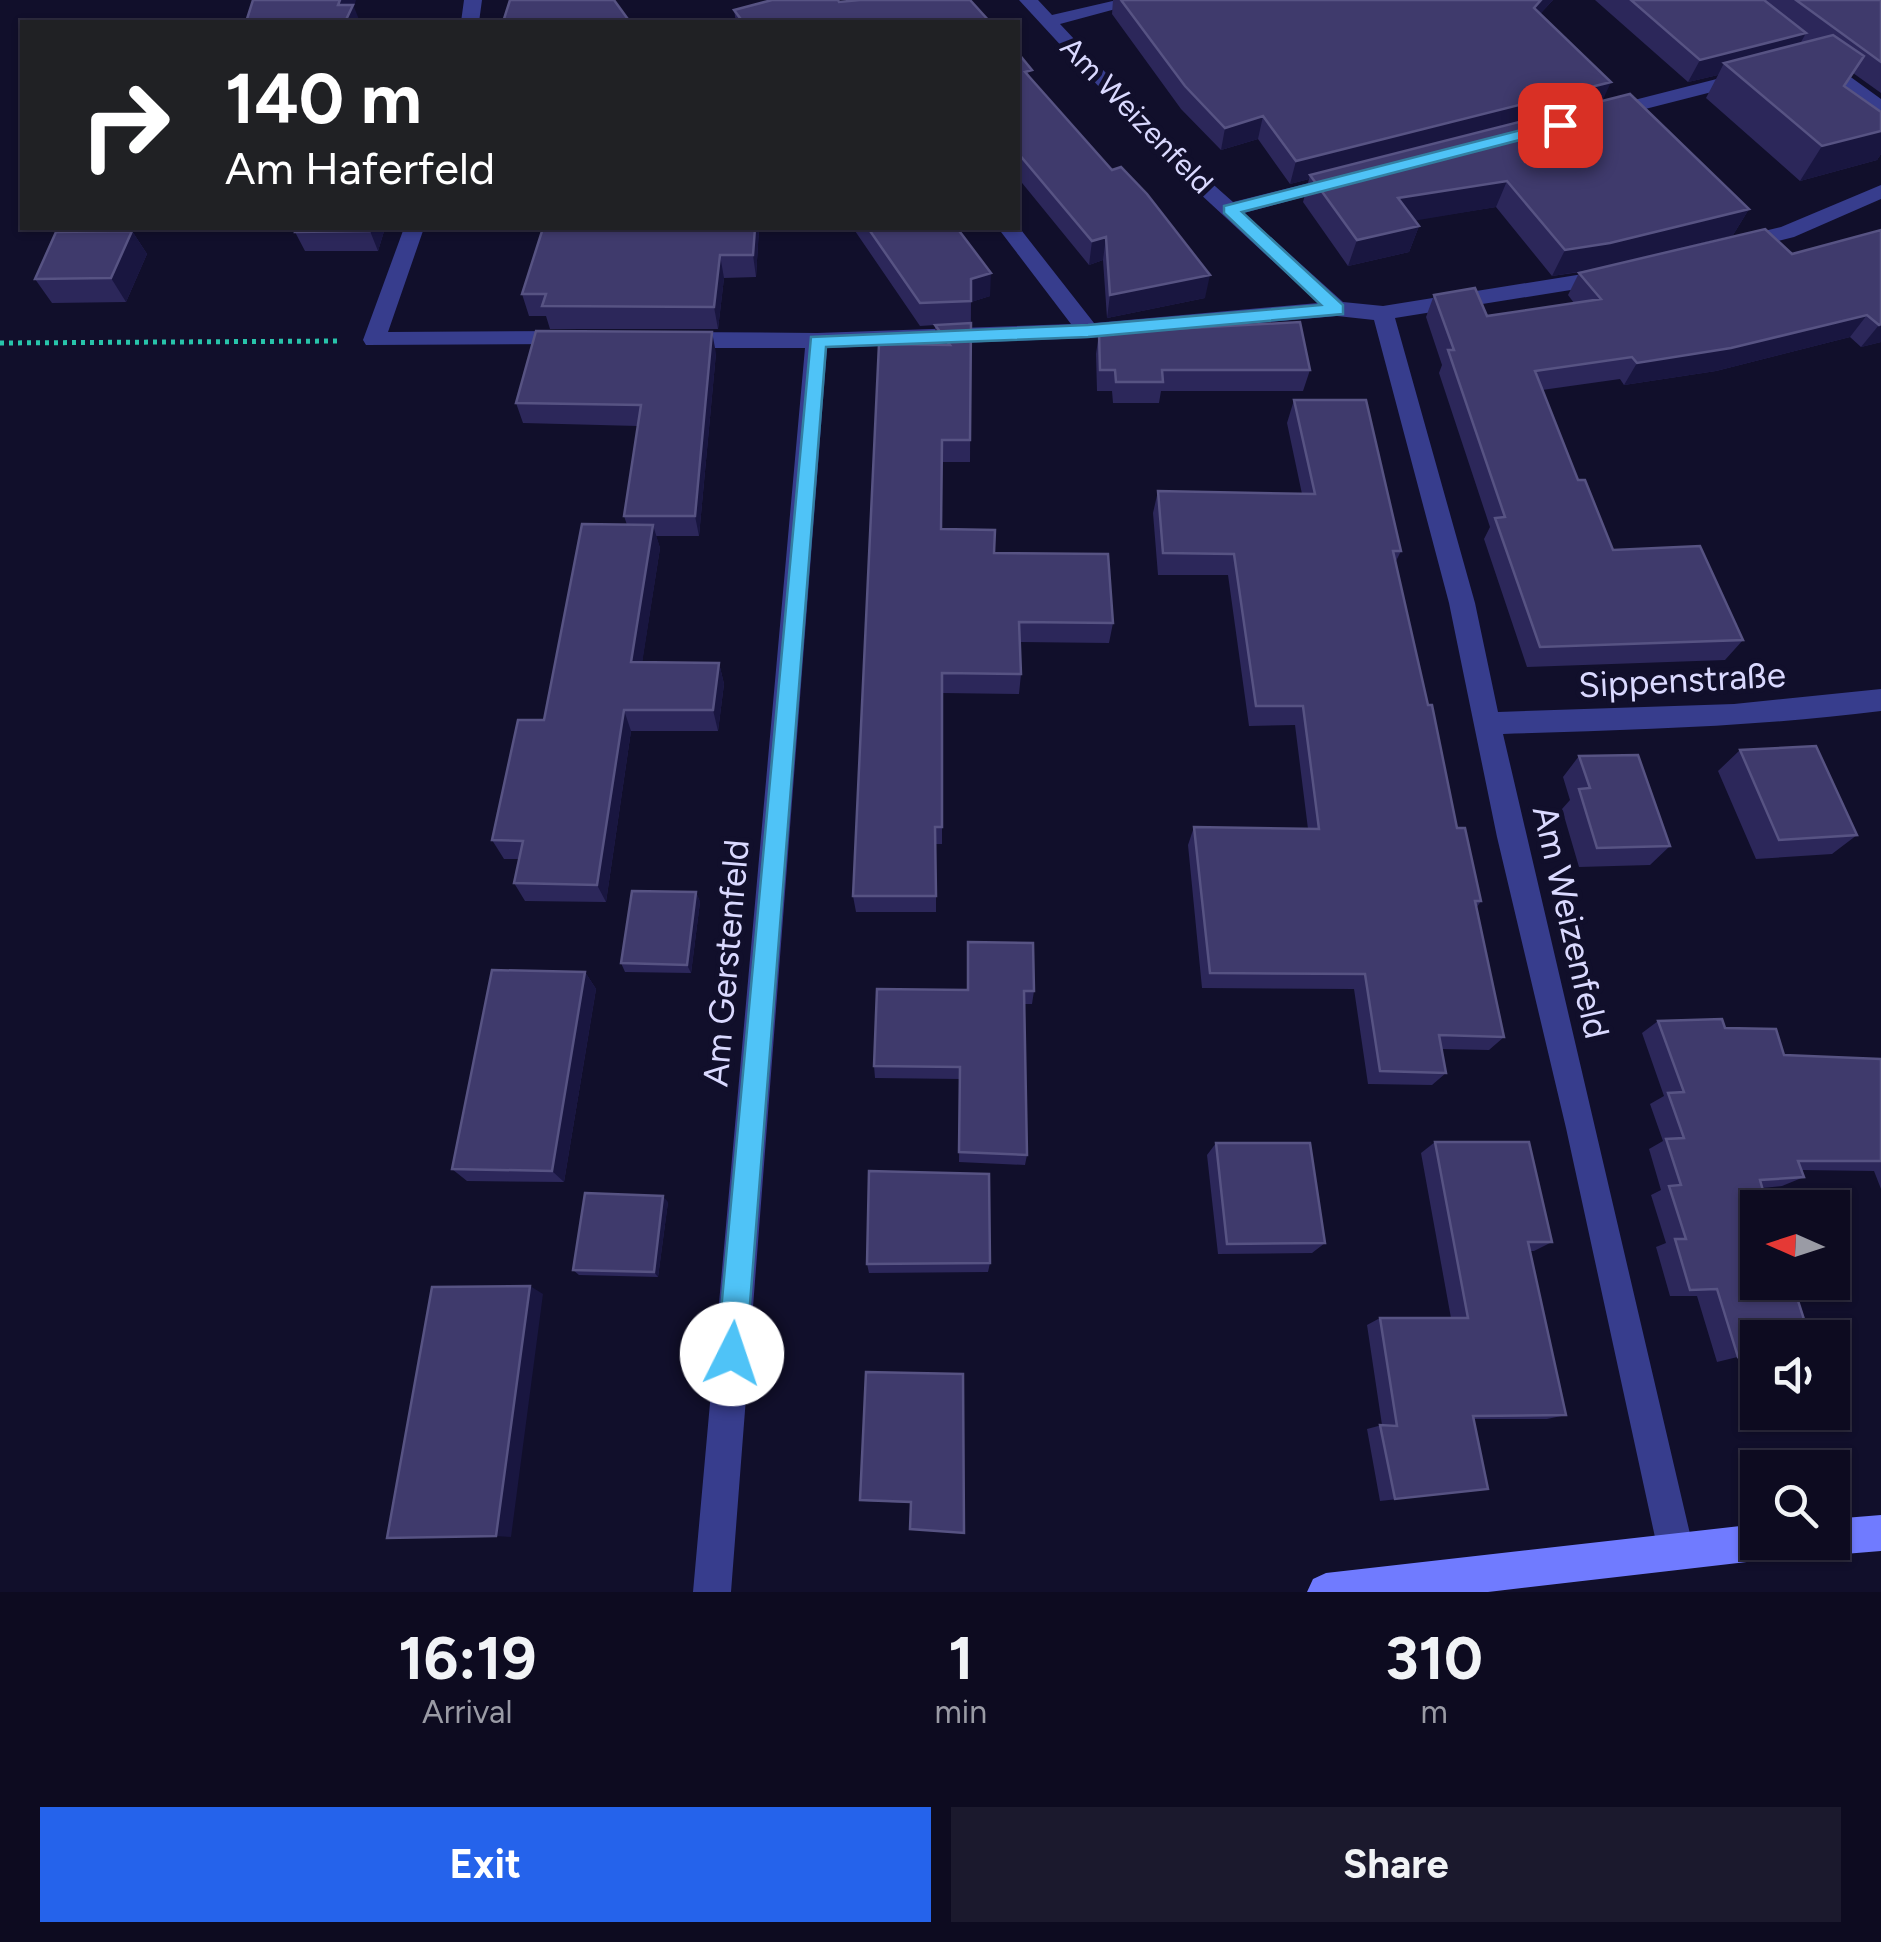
<!DOCTYPE html>
<meta charset="utf-8">
<style>
:root{--surface:#0d0b20;--page:#1b192d;--text:#f1f3f6;--muted:#9a9ba5;--line:#2d2b3e;--accent:#2563eb}
body{margin:0;font-family:Figtree,sans-serif;background:var(--page);color:var(--text);height:100vh;display:flex;flex-direction:column;font-size:38px;white-space:nowrap}
*{box-sizing:border-box;margin:0}
p{font-size:32px;color:var(--muted)}
.icon{flex:none;width:55px;height:55px;fill:none;stroke:currentColor;stroke-width:2;stroke-linecap:round;stroke-linejoin:round}
.map{position:relative;height:1592px;overflow:hidden}
.sheet{display:flex;flex-direction:column;background:var(--surface);flex:1}
.sheet>*{flex:none}
.hud{position:absolute;left:20px;top:20px;width:1000px;height:210px;border-radius:0px;box-shadow:0 2px 8px #0004,0 0 0 2px var(--line);background:#202124;color:#fff;overflow:hidden}
.needle{width:65px;rotate:273deg}
.tools{position:absolute;left:1740px;top:1190px;display:grid;gap:20px}
.tools a{display:grid;place-items:center;width:110px;height:110px;border-radius:0px;background:var(--surface);box-shadow:0 2px 8px #0004,0 0 0 2px var(--line);font-size:50px}
.pin{position:absolute;display:grid;place-items:center;width:85px;height:85px;color:#fff;margin:-42px;border-radius:20px;box-shadow:0 5px 15px #0006}
.me{position:absolute;width:110px;margin:-55px;rotate:4deg;stroke-linejoin:round;filter:drop-shadow(0 0 8px #0008)}
.turn{display:flex;align-items:center;gap:35px;height:210px;padding:0 40px;font-size:45px}
.turn .icon{width:130px;height:130px;stroke-width:2.5}
.turn b{display:block;font-size:70px;line-height:85px}
.eta{display:flex;justify-content:space-evenly;align-items:center;height:170px;text-align:center}
.eta b{font-size:60px;font-weight:700;line-height:70px}
.action{display:flex;gap:20px;margin-top:auto;padding:20px 40px}
.action a{flex:1;height:115px;border-radius:0px;background:var(--accent);color:#fff;font-size:40px;font-weight:700;line-height:115px;text-align:center}
.action a+a{background:var(--page);color:var(--text)}
.map>svg:first-child{display:block}
.lines{fill:none;stroke-linecap:round;stroke-linejoin:round}
.path{stroke:#28c4ab;stroke-width:5;stroke-dasharray:4 5;stroke-linecap:butt}
.minor{fill:#373d8d;fill-rule:evenodd}
.secondary{fill:#707bff;fill-rule:evenodd}
.wall{fill:#2c275a}
.shaded-wall{fill:#191640}
.building{fill:#3f3a6c;stroke:#575383;stroke-width:2.5}
.route{fill:#4fc3f7;stroke:#337fa1;stroke-width:2.5}
.labels{text-anchor:middle;dominant-baseline:central;stroke-width:10;stroke-linejoin:round;paint-order:stroke}
.far-street-label{font-size:30px;fill:#dad9ff;stroke:#110f2b}
.street-label{font-size:35px;fill:#dad9ff;stroke:#110f2b}
</style>
<div class="map">
<svg width="1881" height="1592" viewBox="0 0 1881 1592">
<rect width="100%" height="100%" fill="#110f2b"/>
<g class="lines">
<path class="path" d="M 0,343 L 338,341"/>
<path class="minor" d="M 464,0 L 482,0 L 479,22 L 461,22 Z
M 1019,0 L 1038,0 L 1052,15 L 1117,0 L 1149,0 L 1060,24 L 1198,171 L 1233,202 L 1341,175 L 1348,177 L 1348,185 L 1244,213 L 1343,302 L 1383,306 L 1608,270 L 1615,272 L 1619,277 L 1608,284 L 1395,318 L 1475,603 L 1498,712 L 1734,704 L 1881,689 L 1881,711 C 1755,727 1629,730 1503,734 L 1694,1551 L 1689,1564 L 1676,1569 L 1663,1564 L 1658,1551 L 1566,1128 L 1497,837 L 1449,603 L 1374,320 L 1337,316 L 1088,338 L 827,348 L 731,1592 L 693,1592 L 805,348 L 676,348 L 665,340 L 676,332 L 817,333 L 1071,324 L 998,228 L 1018,226 L 1094,323 L 1318,303 L 1184,179 Z
M 1819,54 L 1881,99 L 1881,114 L 1812,64 L 1810,60 Z
M 1748,71 L 1757,77 L 1755,81 L 1606,119 L 1596,113 L 1599,109 Z
M 1881,185 L 1881,199 L 1794,237 L 1737,251 L 1727,244 L 1730,239 L 1781,227 Z
M 404,228 L 424,228 L 388,332 L 568,331 L 576,334 L 579,339 L 576,344 L 366,345 L 363,340 Z"/>
<path class="secondary" d="M 1881,1515 L 1881,1551 L 1832,1555 L 1819,1550 L 1816,1542 L 1832,1542 L 1832,1519 Z
M 1758,1524 L 1758,1542 L 1782,1542 L 1777,1555 L 1764,1560 L 1488,1592 L 1307,1592 L 1313,1579 L 1326,1573 Z"/>
</g>
<path class="wall" d="M 849,0 L 970,0 L 990,22 L 736,22 L 734,10 L 849,2 Z
M 1113,0 L 1553,0 L 1540,14 L 1602,101 L 1749,209 L 1733,235 L 1641,258 L 1792,254 L 1873,233 L 1881,342 L 1861,347 L 1850,337 L 1716,371 L 1624,385 L 1620,379 L 1542,390 L 1578,480 L 1613,550 L 1743,640 L 1725,660 L 1527,667 L 1484,539 L 1490,527 L 1439,373 L 1442,365 L 1426,317 L 1434,295 L 1487,316 L 1574,303 L 1568,295 L 1579,273 L 1587,271 L 1552,276 L 1496,207 L 1414,220 L 1419,226 L 1409,252 L 1348,266 L 1303,202 L 1309,179 L 1290,184 L 1258,139 L 1221,150 L 1181,109 L 1112,14 Z
M 1595,0 L 1881,0 L 1881,93 L 1853,73 L 1845,86 L 1881,112 L 1881,154 L 1877,160 L 1800,181 L 1706,98 L 1718,75 L 1688,82 Z
M 1018,53 L 1031,79 L 1205,298 L 1107,318 L 1103,260 L 1089,265 L 1018,178 Z
M 385,228 L 378,251 L 305,251 L 295,232 Z
M 543,228 L 759,228 L 756,277 L 724,278 L 718,329 L 550,329 L 546,316 L 529,316 L 522,294 Z
M 853,228 L 957,228 L 990,296 L 971,302 L 970,462 L 942,462 L 941,529 L 994,553 L 1113,623 L 1109,643 L 1020,642 L 1021,674 L 1019,694 L 942,693 L 942,844 L 936,844 L 936,912 L 856,912 L 853,896 L 935,345 L 935,325 L 920,326 Z
M 132,231 L 147,254 L 126,302 L 52,303 L 35,279 Z
M 1099,333 L 1310,370 L 1303,391 L 1161,391 L 1159,403 L 1113,403 L 1112,391 L 1097,391 L 1096,354 Z
M 716,353 L 699,536 L 656,536 L 660,548 L 642,662 L 719,663 L 724,684 L 718,731 L 631,731 L 606,902 L 525,901 L 514,883 L 519,859 L 504,859 L 492,840 L 544,720 L 627,525 L 624,516 L 638,426 L 523,423 L 516,403 Z
M 1294,400 L 1401,551 L 1395,563 L 1457,828 L 1481,901 L 1477,907 L 1504,1037 L 1489,1050 L 1441,1049 L 1446,1073 L 1432,1085 L 1368,1084 L 1354,989 L 1202,988 L 1188,845 L 1194,827 L 1308,829 L 1295,725 L 1249,726 L 1228,575 L 1158,575 L 1153,513 L 1158,491 L 1302,494 L 1287,423 Z
M 1740,750 L 1857,835 L 1832,854 L 1756,859 L 1718,771 Z
M 1579,756 L 1670,846 L 1650,865 L 1579,867 L 1562,809 L 1570,800 L 1563,777 Z
M 696,892 L 700,902 L 691,973 L 625,972 L 621,963 Z
M 585,972 L 596,989 L 564,1182 L 467,1181 L 452,1169 Z
M 877,989 L 1034,991 L 1032,1004 L 1024,1004 L 1027,1155 L 1025,1165 L 959,1162 L 960,1079 L 875,1078 L 874,1066 Z
M 1658,1021 L 1725,1028 L 1784,1055 L 1881,1059 L 1881,1189 L 1874,1171 L 1801,1170 L 1804,1177 L 1782,1186 L 1762,1188 L 1758,1352 L 1717,1362 L 1697,1296 L 1670,1296 L 1656,1247 L 1666,1243 L 1651,1195 L 1661,1190 L 1649,1149 L 1663,1141 L 1650,1104 L 1664,1096 L 1642,1033 Z
M 1435,1142 L 1552,1242 L 1534,1251 L 1530,1251 L 1566,1415 L 1547,1419 L 1474,1419 L 1488,1489 L 1380,1501 L 1367,1429 L 1382,1425 L 1367,1325 L 1380,1318 L 1451,1318 L 1421,1153 Z
M 1216,1143 L 1325,1243 L 1312,1253 L 1218,1254 L 1207,1155 Z
M 668,1202 L 658,1277 L 579,1275 L 573,1270 Z
M 990,1263 L 988,1272 L 869,1273 L 867,1264 Z
M 866,1372 L 911,1503 L 863,1501 L 860,1500 Z"/>
<path class="shaded-wall" d="M 340,0 L 356,0 L 354,7 L 360,22 L 345,22 L 338,5 Z
M 1541,0 L 1553,0 L 1525,30 L 1534,8 Z
M 1806,33 L 1794,55 L 1724,63 L 1718,75 L 1688,82 L 1700,60 Z
M 1611,82 L 1601,104 L 1310,175 L 1309,179 L 1290,184 L 1296,161 Z
M 1263,116 L 1258,139 L 1221,150 L 1225,128 Z
M 1881,131 L 1881,154 L 1877,160 L 1800,181 L 1822,146 Z
M 1507,181 L 1496,207 L 1389,225 L 1398,198 Z
M 1749,209 L 1733,235 L 1596,269 L 1552,276 L 1565,250 Z
M 1419,226 L 1409,252 L 1348,266 L 1357,240 Z
M 371,228 L 385,228 L 378,251 L 370,231 Z
M 755,228 L 759,228 L 756,277 L 753,255 Z
M 132,231 L 147,254 L 126,302 L 111,278 Z
M 1106,237 L 1103,260 L 1089,265 L 1092,241 Z
M 720,255 L 724,278 L 718,329 L 714,307 Z
M 991,273 L 990,296 L 971,302 L 971,279 Z
M 1210,275 L 1205,298 L 1107,318 L 1110,295 Z
M 1867,315 L 1850,337 L 1716,371 L 1624,385 L 1637,363 Z
M 1881,324 L 1881,342 L 1861,347 L 1879,325 Z
M 712,332 L 716,353 L 699,536 L 695,516 Z
M 653,525 L 660,548 L 639,683 L 631,662 Z
M 719,663 L 724,684 L 718,731 L 713,710 Z
M 624,710 L 631,731 L 606,902 L 597,885 Z
M 696,892 L 700,902 L 691,973 L 687,965 Z
M 585,972 L 596,989 L 564,1182 L 552,1171 Z
M 663,1196 L 668,1202 L 658,1277 L 654,1272 Z
M 530,1286 L 543,1294 L 511,1537 L 496,1536 Z"/>
<path class="building" d="M 253,0 L 340,0 L 338,5 L 353,5 L 345,22 L 246,22 Z
M 510,0 L 614,0 L 630,22 L 503,22 Z
M 772,0 L 838,0 L 839,2 L 860,0 L 970,0 L 990,22 L 743,22 L 734,10 Z
M 1121,0 L 1541,0 L 1534,8 L 1611,82 L 1296,161 L 1263,116 L 1225,128 L 1185,86 Z
M 1631,0 L 1764,0 L 1806,33 L 1700,60 Z
M 1796,0 L 1881,0 L 1881,62 Z
M 1833,35 L 1864,56 L 1844,86 L 1881,112 L 1881,131 L 1822,146 L 1724,63 Z
M 1018,53 L 1032,70 L 1025,72 L 1112,170 L 1121,167 L 1147,194 L 1210,275 L 1110,295 L 1106,237 L 1092,241 L 1018,153 Z
M 1630,94 L 1749,209 L 1610,243 L 1565,250 L 1507,181 L 1398,198 L 1419,226 L 1357,240 L 1310,175 Z
M 296,228 L 371,228 L 370,231 L 295,232 Z
M 543,228 L 755,228 L 753,255 L 720,255 L 714,307 L 542,306 L 546,294 L 522,294 Z
M 868,228 L 957,228 L 991,273 L 971,279 L 971,301 L 920,303 Z
M 1765,229 L 1792,254 L 1881,230 L 1881,324 L 1879,325 L 1867,315 L 1731,348 L 1637,363 L 1632,357 L 1535,371 L 1578,480 L 1585,480 L 1613,550 L 1700,546 L 1743,640 L 1540,647 L 1495,518 L 1505,517 L 1448,350 L 1454,350 L 1434,295 L 1475,288 L 1487,316 L 1601,299 L 1579,273 Z
M 132,231 L 111,278 L 35,279 L 56,232 Z
M 1300,322 L 1310,370 L 1162,370 L 1163,382 L 1116,382 L 1115,370 L 1100,370 L 1099,333 Z
M 971,323 L 970,440 L 942,440 L 941,529 L 995,530 L 994,553 L 1108,554 L 1113,623 L 1019,622 L 1021,674 L 942,673 L 942,827 L 935,827 L 936,896 L 853,896 L 879,344 L 950,345 L 935,325 Z
M 536,331 L 712,332 L 695,516 L 624,516 L 641,405 L 516,403 Z
M 1294,400 L 1366,400 L 1401,551 L 1393,551 L 1428,705 L 1432,705 L 1457,828 L 1465,828 L 1481,901 L 1475,901 L 1504,1037 L 1439,1035 L 1446,1073 L 1380,1071 L 1365,974 L 1210,973 L 1194,827 L 1319,829 L 1303,706 L 1256,706 L 1234,554 L 1163,553 L 1158,491 L 1315,494 Z
M 582,524 L 653,525 L 631,662 L 719,663 L 713,710 L 624,710 L 597,885 L 514,883 L 523,841 L 492,840 L 518,720 L 544,720 Z
M 1816,746 L 1857,835 L 1779,840 L 1740,750 Z
M 1638,755 L 1670,846 L 1597,848 L 1579,789 L 1590,788 L 1579,756 Z
M 632,891 L 696,892 L 687,965 L 621,963 Z
M 968,942 L 1033,943 L 1034,991 L 1024,991 L 1027,1155 L 959,1152 L 960,1067 L 874,1066 L 877,989 L 968,990 Z
M 492,970 L 585,972 L 552,1171 L 452,1169 Z
M 1722,1019 L 1725,1028 L 1776,1029 L 1784,1055 L 1881,1059 L 1881,1161 L 1798,1161 L 1804,1177 L 1760,1180 L 1768,1208 L 1758,1208 L 1758,1282 L 1792,1282 L 1810,1338 L 1758,1338 L 1758,1352 L 1738,1357 L 1717,1289 L 1690,1290 L 1675,1239 L 1686,1239 L 1669,1186 L 1681,1185 L 1666,1139 L 1684,1138 L 1668,1093 L 1684,1092 L 1658,1021 Z
M 1435,1142 L 1529,1142 L 1552,1242 L 1528,1242 L 1566,1415 L 1473,1416 L 1488,1489 L 1395,1499 L 1380,1425 L 1397,1426 L 1380,1318 L 1468,1318 Z
M 1216,1143 L 1310,1143 L 1325,1243 L 1227,1244 Z
M 869,1171 L 989,1174 L 990,1263 L 867,1264 Z
M 585,1193 L 663,1196 L 654,1272 L 573,1270 Z
M 530,1286 L 496,1536 L 387,1538 L 432,1287 Z
M 866,1372 L 963,1374 L 964,1533 L 910,1529 L 911,1502 L 860,1500 Z"/>
<path class="route" d="M 1560,120 L 1566,122 L 1566,128 L 1242,212 L 1343,305 L 1343,314 L 1088,337 L 826,347 L 746,1354 L 742,1364 L 732,1368 L 721,1364 L 717,1354 L 811,337 L 1088,325 L 1321,305 L 1224,213 L 1224,206 Z"/>
<g class="labels">
<g class="far-street-label">
<text transform="translate(1137 115) rotate(46)">Am Weizenfeld</text>
</g>
<g class="street-label">
<text transform="translate(1682 680) rotate(-3)">Sippenstraße</text>
<text transform="translate(1571 922) rotate(77)">Am Weizenfeld</text>
<text transform="translate(726 963) rotate(-85)">Am Gerstenfeld</text>
</g>
</g>
</svg>
<div class="tools">
<a><svg class="needle" viewBox="-14 -14 28 28"><path d="M0-13l5 13h-10z" fill="#e53935"/><path d="M0 13l5-13h-10z" fill="#9a9ba5"/></svg></a>
<a><svg class="icon" aria-label="sound" viewBox="0 0 24 24"><path d="M4 9h4l5-4v14l-5-4H4zM17 9q2 3 0 6"/></svg></a>
<a><svg class="icon" aria-label="search" viewBox="0 0 24 24"><circle cx="10" cy="10" r="6"/><path d="M15 15l6 6"/></svg></a>
</div>
<div class="pin" style="left:1560px;top:125px;background:#d93025"><svg class="icon" aria-label="arrive" viewBox="0 0 24 24"><path d="M6 21V4h12l-3 4 3 4H6"/></svg></div>
<svg class="me" style="left:732px;top:1354px" viewBox="-20 -20 40 40"><circle r="19" fill="#fff"/><path d="M0-13L10 11 0 6-10 11z" fill="#4fc3f7"/></svg>
<div class="hud">
<div class="turn"><svg class="icon" aria-label="right" viewBox="0 0 24 24"><path d="M7 20v-9h11M14 6l5 5-5 5"/></svg><div><b>140 m</b>Am Haferfeld</div></div>
</div>
</div>
<section class="sheet">
<div class="eta">
<div><b>16:19</b><p>Arrival</p></div>
<div><b>1</b><p>min</p></div>
<div><b>310</b><p>m</p></div>
</div>
<div class="action"><a>Exit</a><a>Share</a></div>
</section>
